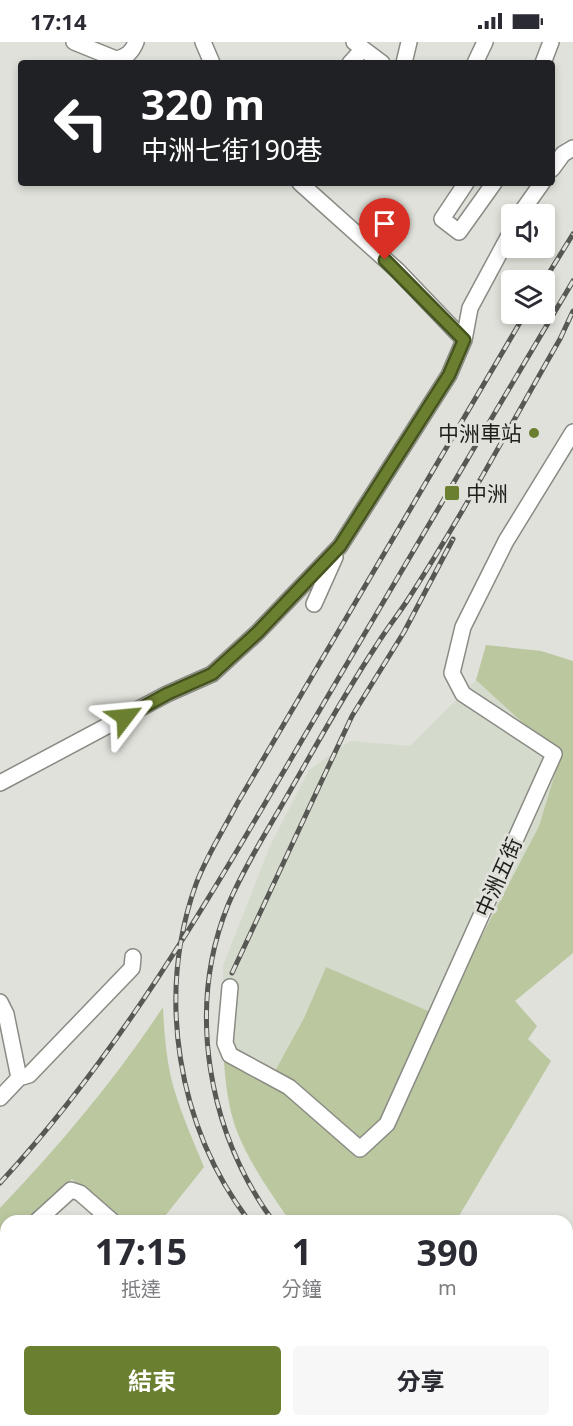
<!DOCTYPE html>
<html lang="zh-TW">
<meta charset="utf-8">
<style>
:root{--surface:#fff;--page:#f7f7f7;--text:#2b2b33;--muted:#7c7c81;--accent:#6a7f30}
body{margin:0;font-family:"Noto Sans","Noto Sans TC",sans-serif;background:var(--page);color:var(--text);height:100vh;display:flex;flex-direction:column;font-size:22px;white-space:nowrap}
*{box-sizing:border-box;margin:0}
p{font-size:20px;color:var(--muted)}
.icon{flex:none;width:33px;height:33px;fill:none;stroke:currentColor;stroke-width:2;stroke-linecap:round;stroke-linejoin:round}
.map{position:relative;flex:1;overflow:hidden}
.side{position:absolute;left:0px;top:1173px;width:573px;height:212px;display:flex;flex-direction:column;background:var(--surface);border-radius:18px 18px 0 0;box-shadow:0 3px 9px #0003}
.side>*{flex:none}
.guide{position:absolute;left:18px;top:18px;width:537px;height:126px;border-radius:6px;box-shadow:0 3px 9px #0003;background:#202124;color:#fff;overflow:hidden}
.fabs{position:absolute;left:501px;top:162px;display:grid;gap:12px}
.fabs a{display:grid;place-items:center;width:54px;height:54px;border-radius:6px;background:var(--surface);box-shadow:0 3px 9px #0003;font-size:30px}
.pin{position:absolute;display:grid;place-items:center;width:51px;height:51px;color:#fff;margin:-62px -26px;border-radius:50% 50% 50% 0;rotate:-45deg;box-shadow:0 0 6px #0007}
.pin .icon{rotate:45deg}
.me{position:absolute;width:66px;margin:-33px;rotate:61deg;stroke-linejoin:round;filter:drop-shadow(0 0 4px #0008)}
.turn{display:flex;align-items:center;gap:21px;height:126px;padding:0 24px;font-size:27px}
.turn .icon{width:78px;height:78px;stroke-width:2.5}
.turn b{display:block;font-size:42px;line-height:51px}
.eta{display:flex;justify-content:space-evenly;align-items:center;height:102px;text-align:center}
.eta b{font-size:36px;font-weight:700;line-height:42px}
.cta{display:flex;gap:12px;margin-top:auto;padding:12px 24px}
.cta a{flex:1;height:69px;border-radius:6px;background:var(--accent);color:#fff;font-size:24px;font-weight:700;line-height:69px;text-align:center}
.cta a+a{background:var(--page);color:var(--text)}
.status{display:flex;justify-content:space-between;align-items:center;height:42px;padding:0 30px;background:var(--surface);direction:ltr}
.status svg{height:16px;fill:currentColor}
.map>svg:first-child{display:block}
.built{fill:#d5dbcc}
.green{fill:#bac79f}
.water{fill:#96a673}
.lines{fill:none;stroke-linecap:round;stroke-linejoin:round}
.minor-casing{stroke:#898b84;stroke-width:18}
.minor{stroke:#fff;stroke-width:15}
.rail-casing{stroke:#575854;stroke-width:5}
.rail{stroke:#dfe1da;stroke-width:3;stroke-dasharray:9;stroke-linecap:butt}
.route-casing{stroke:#45531f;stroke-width:15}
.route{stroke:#6a7f30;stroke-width:10}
.poi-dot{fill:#6a7f30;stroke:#dfe1da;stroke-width:2}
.labels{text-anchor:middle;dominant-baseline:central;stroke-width:6;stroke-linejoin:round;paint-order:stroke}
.poi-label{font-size:21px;fill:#1e1f1c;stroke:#dfe1da;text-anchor:end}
.street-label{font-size:21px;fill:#1e1f1c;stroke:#dfe1da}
</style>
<div class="status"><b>17:14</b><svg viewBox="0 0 49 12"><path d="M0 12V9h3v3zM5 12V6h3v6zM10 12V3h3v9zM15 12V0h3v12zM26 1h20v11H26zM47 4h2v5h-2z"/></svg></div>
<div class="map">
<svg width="573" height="1384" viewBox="0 0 573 1384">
<rect width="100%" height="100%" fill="#dfe1da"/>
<path class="built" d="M 476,638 L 560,715 L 539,784 L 440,974 L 326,925 L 304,976 L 275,1029 L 223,1006 L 223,924 L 270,804 L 309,728 L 350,699 L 410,704 Z"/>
<path class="green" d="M 486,603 L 541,609 L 573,619 L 573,911 L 515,959 L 537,984 L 528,997 L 551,1019 L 456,1179 L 290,1179 C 271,1152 251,1123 238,1092 C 227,1065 225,1034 223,1006 L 275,1029 L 304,976 L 326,925 L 440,974 L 539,784 L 560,715 L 476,638 Z
M 163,965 C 164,989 166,1013 171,1036 C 179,1067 192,1096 204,1125 L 161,1179 L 115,1179 L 72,1137 L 30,1179 L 6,1179 L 6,1203 L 0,1209 L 0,1166 C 60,1103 115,1038 163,965 Z
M 364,1378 L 471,1379 L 463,1384 L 361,1384 Z"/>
<path class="water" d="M 573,1327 L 573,1384 L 463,1384 L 471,1378 L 567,1378 L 567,1328 Z"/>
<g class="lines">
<defs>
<path id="minor" d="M 74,0 L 116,17 C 127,15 132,10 136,0
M 203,0 L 212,21
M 354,0 L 382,21
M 350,21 L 362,8
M 404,21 L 409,0
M 475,21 L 485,0
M 543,21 L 551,0
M 552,127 L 563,112 L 573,106
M 300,141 L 397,228 L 464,298
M 466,141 L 442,177 L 459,190 L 494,141
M 520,172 L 542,141
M 314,562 L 335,515
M 0,741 L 167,652 L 212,632 L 257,591 L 340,504 L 449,333 L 464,298 L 470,266 L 512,188
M 230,945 L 225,1001 L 230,1013 L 289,1045 L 360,1107 L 387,1082 L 554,712 L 463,652 L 452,631 L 463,585 L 506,499 L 573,390
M 0,960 L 6,972 L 19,1036 L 0,1056
M 19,1036 L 29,1033 L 132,926 L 133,915
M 37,1179 L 71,1148 L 80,1151 L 112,1179
M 0,1216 L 6,1210
M 180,1384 L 180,1378"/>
</defs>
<use href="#minor" class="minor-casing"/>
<use href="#minor" class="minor"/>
<defs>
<path id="rail" d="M 544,239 L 573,192
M 232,931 L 352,674 L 404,590 L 453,497
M 0,1141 C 124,1007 213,850 305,693 C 394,542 483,390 573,239
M 249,1179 C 177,1084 156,954 196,842 C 207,813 224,787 238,760 L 525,272
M 273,1179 C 208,1090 186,967 228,863 C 245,823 269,786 290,749 C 318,700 345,651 376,604 C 386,588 397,574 407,559 C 462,474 510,384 560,297 L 573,269
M 567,1308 L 573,1307"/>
</defs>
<use href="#rail" class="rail-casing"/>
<use href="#rail" class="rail"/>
</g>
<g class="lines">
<defs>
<path id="route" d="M 125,675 L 167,652 L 212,632 L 257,591 L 340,504 L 449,333 L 464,298 L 385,218"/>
</defs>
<use href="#route" class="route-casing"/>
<use href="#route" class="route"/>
</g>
<g class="poi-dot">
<circle cx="534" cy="391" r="6"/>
<rect x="444" y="443" width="16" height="16" rx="3"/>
</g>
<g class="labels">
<g class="poi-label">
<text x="522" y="391">中洲車站</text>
<text x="466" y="451" text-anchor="start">中洲</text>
</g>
<g class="street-label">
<text transform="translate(498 835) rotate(-66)">中洲五街</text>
</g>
</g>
</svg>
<div class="fabs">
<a><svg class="icon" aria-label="sound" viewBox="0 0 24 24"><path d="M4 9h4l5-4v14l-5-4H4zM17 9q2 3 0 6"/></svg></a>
<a><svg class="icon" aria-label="layers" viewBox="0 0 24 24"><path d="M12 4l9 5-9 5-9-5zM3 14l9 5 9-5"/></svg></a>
</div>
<div class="pin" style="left:385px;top:218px;background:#d93025"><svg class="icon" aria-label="arrive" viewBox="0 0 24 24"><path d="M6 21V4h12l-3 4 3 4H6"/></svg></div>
<svg class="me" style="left:125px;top:675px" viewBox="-20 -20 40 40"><path d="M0-17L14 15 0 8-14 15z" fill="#6a7f30" stroke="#fff" stroke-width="4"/></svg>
<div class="guide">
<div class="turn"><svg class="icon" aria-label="left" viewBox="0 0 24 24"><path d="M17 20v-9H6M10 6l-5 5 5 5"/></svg><div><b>320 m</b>中洲七街190巷</div></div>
</div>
<section class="side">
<div class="eta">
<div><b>17:15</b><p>抵達</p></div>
<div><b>1</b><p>分鐘</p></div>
<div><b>390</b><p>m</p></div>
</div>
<div class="cta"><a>結束</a><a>分享</a></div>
</section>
</div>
